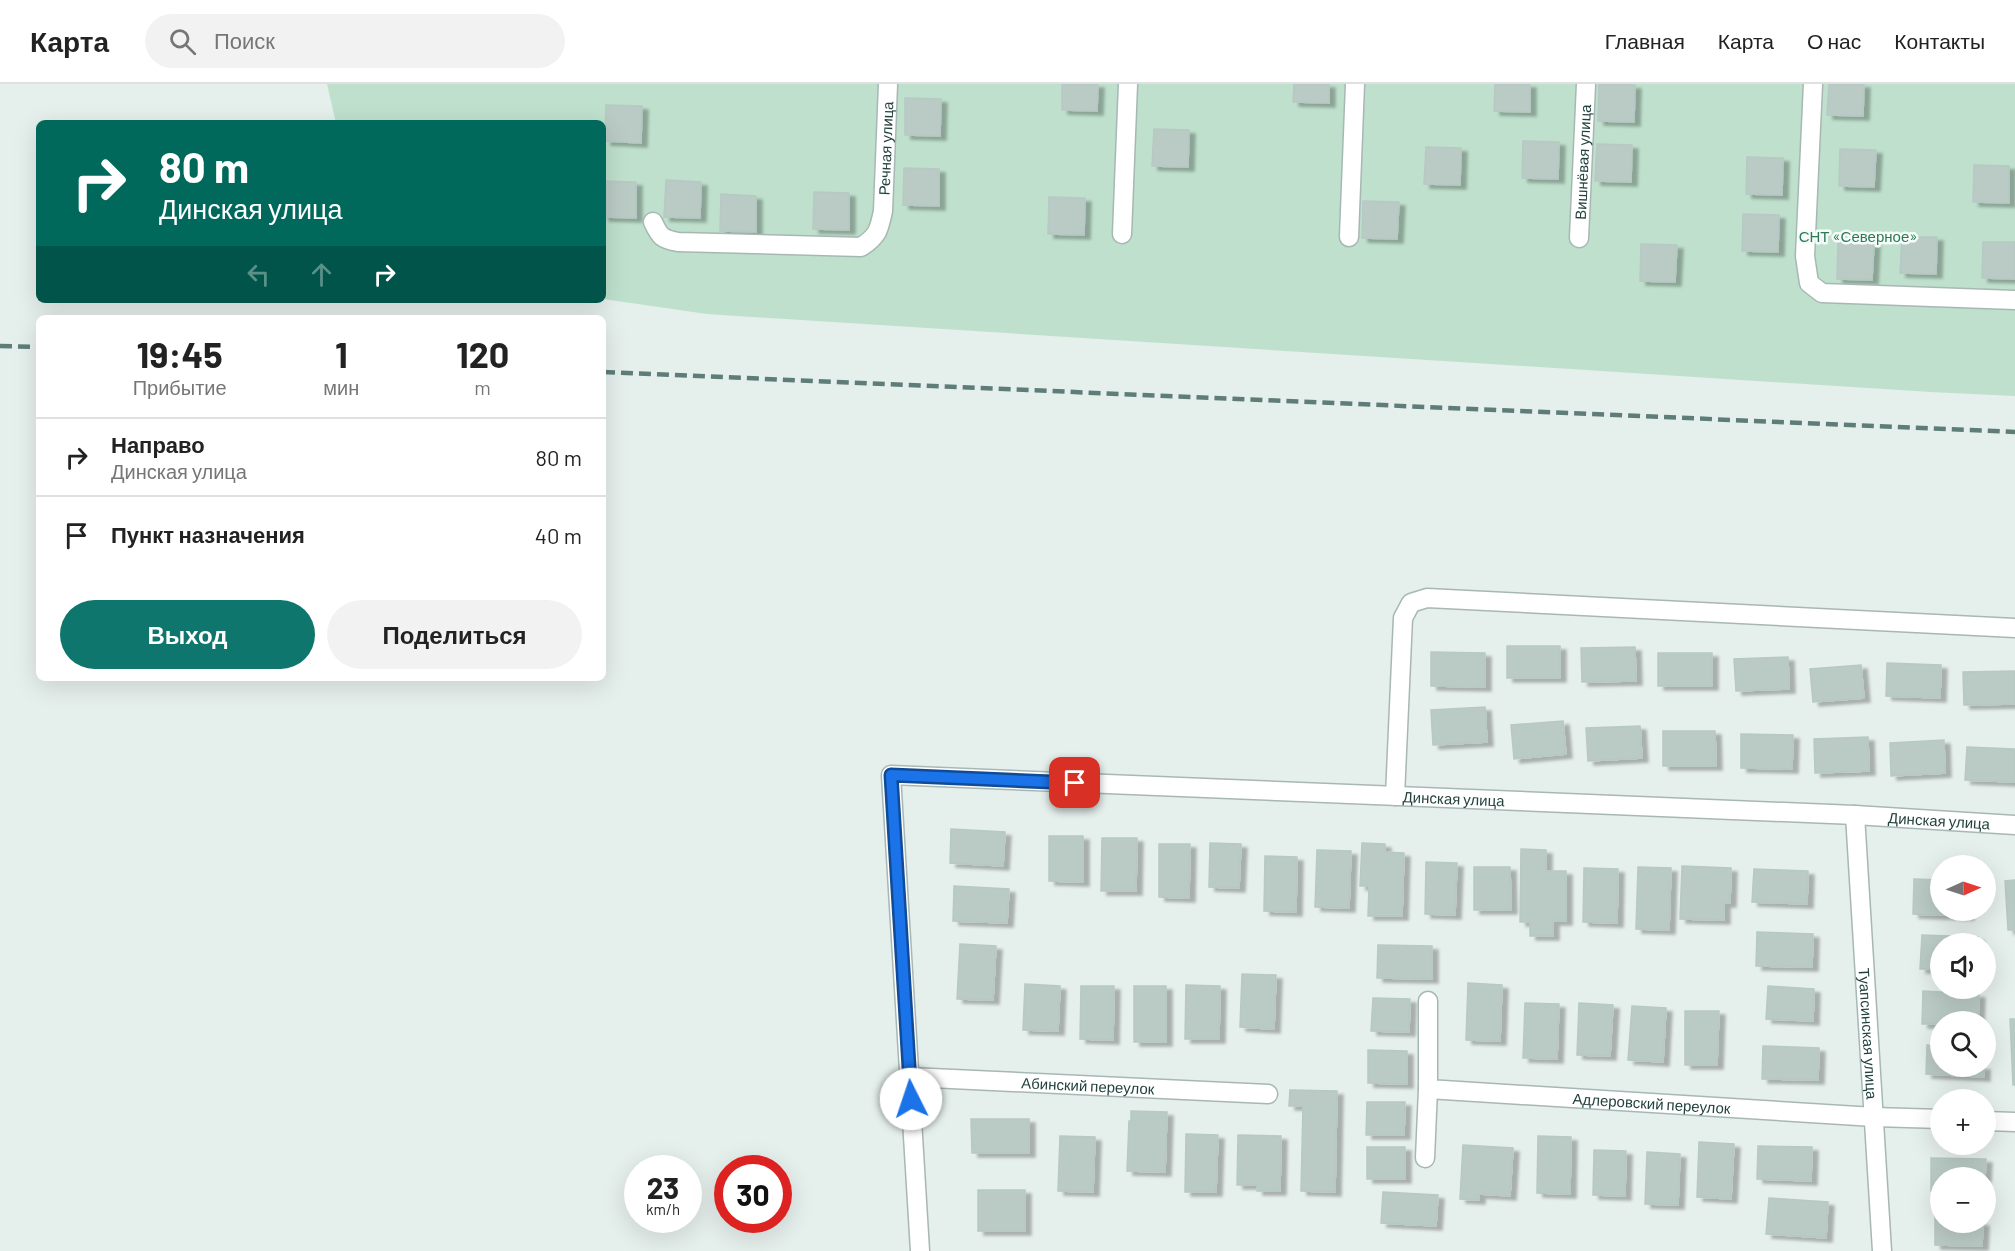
<!DOCTYPE html>
<html lang="ru">
<meta charset="utf-8">
<style>
:root{--surface:#fff;--page:#f2f2f2;--text:#222;--muted:#767676;--line:#e0e0e0;--accent:#0f766e}
body{margin:0;font-family:Barlow,sans-serif;background:var(--page);color:var(--text);height:100vh;display:flex;flex-direction:column;font-size:22px;white-space:nowrap}
*{box-sizing:border-box;margin:0}
p{font-size:20px;color:var(--muted)}
.icon{flex:none;width:33px;height:33px;fill:none;stroke:currentColor;stroke-width:2;stroke-linecap:round;stroke-linejoin:round}
.map{position:relative;flex:1;overflow:hidden}
.panel{position:absolute;left:36px;top:231px;width:570px;height:366px;display:flex;flex-direction:column;background:var(--surface);border-radius:9px;box-shadow:0 6px 24px #0002}
.panel>*{flex:none}
.guide{position:absolute;left:36px;top:36px;width:570px;height:183px;border-radius:9px;box-shadow:0 6px 24px #0002;background:#00695c;color:#fff;overflow:hidden}
.needle{width:39px;rotate:87deg}
.fabs{position:absolute;left:1930px;top:771px;display:grid;gap:12px}
.fabs a{display:grid;place-items:center;width:66px;height:66px;border-radius:50%;background:var(--surface);box-shadow:0 6px 24px #0002;font-size:30px}
.speed{position:absolute;left:624px;top:1071px;display:flex;gap:12px;font-size:30px;font-weight:700;text-align:center}
.speed>*{display:grid;place-content:center;width:78px;height:78px;border-radius:50%;background:var(--surface);box-shadow:0 6px 24px #0002;line-height:1}
.speed small{font-size:15px;font-weight:400}
.speed .limit{border:9px solid #d22;background:#fff;color:#111}
.pin{position:absolute;display:grid;place-items:center;width:51px;height:51px;color:#fff;margin:-26px;border-radius:12px;box-shadow:0 3px 9px #0006}
.me{position:absolute;width:66px;margin:-33px;rotate:356deg;stroke-linejoin:round;filter:drop-shadow(0 0 4px #0008)}
.turn{display:flex;align-items:center;gap:21px;height:126px;padding:0 24px;font-size:27px}
.turn .icon{width:78px;height:78px;stroke-width:2.5}
.turn b{display:block;font-size:42px;line-height:51px}
.lanes{display:flex;align-items:center;height:57px;padding:0 24px;background:#0003;justify-content:center;gap:30px;direction:ltr}
.lanes .off{opacity:.35}
.eta{display:flex;justify-content:space-evenly;align-items:center;height:102px;text-align:center}
.eta b{font-size:36px;font-weight:700;line-height:42px}
.primary-button{display:flex;gap:12px;margin-top:auto;padding:12px 24px}
.primary-button a{flex:1;height:69px;border-radius:36px;background:var(--accent);color:#fff;font-size:24px;font-weight:700;line-height:69px;text-align:center}
.primary-button a+a{background:var(--page);color:var(--text)}
ul{padding:0;list-style:none}
li{display:flex;align-items:center;gap:18px;height:78px;padding:0 24px;border-top:2px solid var(--line)}
li div{flex:1}
li b{display:block;font-size:22px}
li em{font-style:normal}
header{display:flex;align-items:center;gap:36px;box-sizing:border-box;height:84px;padding:0 30px;background:var(--surface);border-bottom:2px solid var(--line)}
header strong{font-size:28px}
nav{display:flex;gap:33px;margin-inline-start:auto;font-size:21px}
.search{width:420px;height:54px;background:var(--page);display:flex;align-items:center;gap:15px;box-sizing:border-box;padding:0 21px;border-radius:33px;color:var(--muted);font-size:22px}
.map>svg:first-child{display:block}
.green{fill:#bee0cc}
.building{fill:#bacac5;stroke:#b7c9c4;stroke-width:1.5;filter:url(#shadow)}
.lines{fill:none;stroke-linecap:round;stroke-linejoin:round}
.minor-casing{stroke:#a7b8b4;stroke-width:21}
.minor{stroke:#fff;stroke-width:18}
.rail{stroke:#5e7d79;stroke-width:4.5;stroke-dasharray:12 6;stroke-linecap:butt}
.route-casing{stroke:#114b97;stroke-width:15}
.route{stroke:#1a73e8;stroke-width:10}
.labels{text-anchor:middle;dominant-baseline:central;stroke-width:5;stroke-linejoin:round;paint-order:stroke}
.street-label{font-size:15px;fill:#23423e;stroke:#f6fbf9}
.park-label{font-size:15px;fill:#2b7a55;stroke:#f6fbf9}
</style>
<header>
<strong>Карта</strong>
<div class="search"><svg class="icon" aria-label="search" viewBox="0 0 24 24"><circle cx="10" cy="10" r="6"/><path d="M15 15l6 6"/></svg>Поиск</div>
<nav><a>Главная</a><a>Карта</a><a>О нас</a><a>Контакты</a></nav>
</header>
<div class="map">
<svg width="2015" height="1167" viewBox="0 0 2015 1167">
<defs>
<filter id="shadow"><feDropShadow dx="6" dy="4" stdDeviation="1.5" flood-color="#0004"/></filter>
</defs>
<rect width="100%" height="100%" fill="#e5efec"/>
<path class="green" d="M 327,0 L 2015,0 L 2015,312 L 1931,308 L 707,230 L 603,215 L 603,39 L 336,39 Z"/>
<path class="building" d="M 1062,0 L 1098,0 L 1097,27 L 1062,26 Z
M 1294,0 L 1329,0 L 1329,19 L 1293,18 Z
M 1495,0 L 1530,0 L 1530,28 L 1494,27 Z
M 1599,0 L 1635,1 L 1634,38 L 1598,37 Z
M 1829,0 L 1864,0 L 1863,32 L 1827,31 Z
M 905,14 L 941,15 L 940,52 L 905,51 Z
M 606,21 L 642,22 L 641,59 L 605,57 Z
M 1154,45 L 1189,46 L 1188,83 L 1152,82 Z
M 1523,57 L 1559,58 L 1558,95 L 1522,94 Z
M 1597,60 L 1632,61 L 1631,98 L 1595,97 Z
M 1426,63 L 1461,64 L 1460,101 L 1424,100 Z
M 1840,65 L 1876,66 L 1874,103 L 1839,102 Z
M 1747,73 L 1783,74 L 1782,111 L 1746,110 Z
M 1974,81 L 2009,82 L 2009,119 L 1973,118 Z
M 904,84 L 939,85 L 939,122 L 903,121 Z
M 666,96 L 701,98 L 700,134 L 664,133 Z
M 603,97 L 636,98 L 636,134 L 603,133 Z
M 814,108 L 849,109 L 849,146 L 813,145 Z
M 721,110 L 756,112 L 756,148 L 720,147 Z
M 1049,113 L 1085,114 L 1084,151 L 1048,150 Z
M 1363,117 L 1399,118 L 1397,155 L 1362,154 Z
M 1743,130 L 1779,131 L 1778,168 L 1742,167 Z
M 1902,153 L 1937,153 L 1936,190 L 1900,189 Z
M 1838,158 L 1874,159 L 1872,196 L 1837,195 Z
M 1983,158 L 2015,158 L 2015,195 L 1982,194 Z
M 1641,160 L 1677,161 L 1675,198 L 1640,197 Z
M 1507,562 L 1560,562 L 1560,594 L 1507,594 Z
M 1635,563 L 1636,597 L 1582,598 L 1581,564 Z
M 1431,568 L 1485,569 L 1485,603 L 1431,602 Z
M 1658,569 L 1712,569 L 1712,602 L 1658,602 Z
M 1788,573 L 1789,605 L 1736,607 L 1734,575 Z
M 1887,579 L 1941,581 L 1940,614 L 1886,612 Z
M 1861,581 L 1864,614 L 1813,618 L 1810,585 Z
M 2015,587 L 2015,620 L 1964,621 L 1963,588 Z
M 1485,623 L 1487,658 L 1433,661 L 1431,626 Z
M 1563,637 L 1566,670 L 1514,675 L 1511,641 Z
M 1640,642 L 1642,674 L 1588,677 L 1586,644 Z
M 1663,647 L 1715,647 L 1716,682 L 1663,682 Z
M 1741,650 L 1793,651 L 1792,685 L 1741,684 Z
M 1868,653 L 1869,687 L 1815,689 L 1814,655 Z
M 1944,656 L 1945,689 L 1891,692 L 1890,659 Z
M 1967,663 L 2015,665 L 2015,698 L 1965,696 Z
M 951,745 L 1005,748 L 1003,782 L 950,779 Z
M 1049,752 L 1083,752 L 1083,798 L 1049,797 Z
M 1102,754 L 1137,754 L 1136,807 L 1101,807 Z
M 1210,759 L 1241,760 L 1239,804 L 1209,803 Z
M 1362,759 L 1385,760 L 1385,768 L 1404,769 L 1402,832 L 1368,832 L 1369,802 L 1360,802 Z
M 1159,760 L 1190,760 L 1189,814 L 1159,813 Z
M 1521,765 L 1546,766 L 1546,787 L 1566,787 L 1566,837 L 1553,837 L 1553,852 L 1530,852 L 1530,838 L 1520,838 Z
M 1317,766 L 1351,767 L 1349,824 L 1315,823 Z
M 1265,772 L 1297,773 L 1296,828 L 1264,827 Z
M 1426,778 L 1457,779 L 1455,831 L 1425,830 Z
M 1682,782 L 1731,784 L 1730,819 L 1724,819 L 1724,836 L 1680,835 Z
M 1474,783 L 1510,783 L 1511,826 L 1474,826 Z
M 1638,783 L 1671,784 L 1669,846 L 1636,845 Z
M 1584,784 L 1618,785 L 1617,839 L 1583,838 Z
M 1754,785 L 1808,787 L 1807,820 L 1752,818 Z
M 1914,795 L 1941,796 L 1941,826 L 1968,826 L 1968,832 L 1913,830 Z
M 2015,796 L 2015,846 L 2008,846 L 2005,797 Z
M 954,802 L 1009,805 L 1007,839 L 953,837 Z
M 1757,848 L 1813,850 L 1812,883 L 1756,882 Z
M 1922,851 L 1978,853 L 1978,860 L 1941,860 L 1941,885 L 1920,885 Z
M 960,860 L 996,862 L 993,916 L 957,915 Z
M 1378,861 L 1432,862 L 1432,895 L 1377,894 Z
M 1242,890 L 1276,891 L 1274,945 L 1240,943 Z
M 1468,899 L 1502,901 L 1500,957 L 1466,956 Z
M 1025,900 L 1060,902 L 1058,947 L 1023,946 Z
M 1186,901 L 1220,902 L 1219,955 L 1185,955 Z
M 1081,902 L 1114,902 L 1113,956 L 1080,955 Z
M 1134,902 L 1166,902 L 1166,958 L 1134,958 Z
M 1768,902 L 1814,905 L 1813,937 L 1766,935 Z
M 1923,907 L 1979,910 L 1978,938 L 1941,938 L 1941,940 L 1922,940 Z
M 1373,914 L 1410,915 L 1409,948 L 1371,947 Z
M 1525,919 L 1559,920 L 1557,975 L 1523,974 Z
M 1579,919 L 1613,921 L 1610,972 L 1577,971 Z
M 1632,922 L 1666,924 L 1663,978 L 1628,976 Z
M 1685,927 L 1719,927 L 1717,981 L 1685,981 Z
M 2010,935 L 2015,935 L 2015,1001 L 2013,1001 Z
M 1927,961 L 1941,962 L 1941,982 L 1984,982 L 1984,993 L 1926,990 Z
M 1763,962 L 1819,964 L 1818,996 L 1762,995 Z
M 1368,966 L 1407,967 L 1407,1000 L 1368,999 Z
M 1290,1006 L 1337,1007 L 1335,1108 L 1301,1107 L 1303,1022 L 1289,1022 Z
M 1367,1018 L 1405,1018 L 1404,1051 L 1366,1051 Z
M 1131,1027 L 1167,1028 L 1165,1088 L 1127,1087 L 1129,1037 L 1131,1037 Z
M 971,1035 L 1029,1035 L 1029,1069 L 972,1069 Z
M 1186,1050 L 1218,1051 L 1216,1108 L 1185,1108 Z
M 1238,1051 L 1281,1052 L 1280,1107 L 1257,1107 L 1257,1101 L 1237,1101 Z
M 1060,1052 L 1095,1053 L 1093,1108 L 1058,1107 Z
M 1538,1052 L 1571,1053 L 1570,1110 L 1537,1109 Z
M 1699,1058 L 1734,1060 L 1731,1115 L 1697,1113 Z
M 1463,1061 L 1513,1064 L 1510,1112 L 1479,1110 L 1479,1116 L 1460,1115 Z
M 1758,1062 L 1812,1063 L 1811,1097 L 1757,1095 Z
M 1367,1063 L 1405,1063 L 1405,1095 L 1367,1095 Z
M 1594,1066 L 1626,1067 L 1625,1112 L 1593,1111 Z
M 1647,1068 L 1680,1070 L 1678,1121 L 1645,1120 Z
M 1931,1074 L 1986,1075 L 1985,1094 L 1941,1094 L 1941,1107 L 1931,1107 Z
M 978,1106 L 1025,1106 L 1025,1147 L 978,1147 Z
M 1383,1108 L 1438,1111 L 1436,1142 L 1381,1139 Z
M 1769,1114 L 1828,1118 L 1826,1154 L 1766,1150 Z
M 1935,1126 L 1941,1126 L 1941,1138 L 1983,1138 L 1982,1162 L 1935,1161 Z"/>
<g class="lines">
<defs>
<g id="minor">
<path d="M 1813,0 L 1805,172 L 1809,199 L 1822,209 L 2015,216"/>
<path id="s1" d="M 653,138 C 660,153 662,155 678,158 L 861,163 C 878,152 879,146 883,127 L 888,0"/>
<path d="M 1122,150 L 1128,0"/>
<path d="M 1349,153 L 1355,0"/>
<path id="s2" d="M 1579,154 L 1586,0"/>
<path d="M 1395,712 L 1403,534 L 1411,519 L 1427,514 L 2015,544"/>
<path id="s3" d="M 1855,731 L 1882,1167"/>
<path id="s4" d="M 1428,917 L 1428,1005 L 1874,1033 L 1941,1035"/>
<path id="s5" d="M 910,993 L 1268,1010"/>
<path d="M 1986,1037 L 2015,1038"/>
<path d="M 1425,1074 L 1428,1005"/>
<path id="s6" d="M 920,1167 L 891,691 L 1855,731 L 2015,741"/>
</g>
</defs>
<use href="#minor" class="minor-casing"/>
<use href="#minor" class="minor"/>
<path class="rail" d="M 0,262 L 39,263
M 603,288 L 2015,348"/>
</g>
<g class="lines">
<defs>
<path id="route" d="M 911,1015 L 891,691 L 1075,699"/>
</defs>
<use href="#route" class="route-casing"/>
<use href="#route" class="route"/>
</g>
<g class="labels">
<g class="street-label">
<text stroke="none"><textPath href="#s1" startOffset="324">Речная улица</textPath></text>
<text stroke="none"><textPath href="#s2" startOffset="76">Вишнёвая улица</textPath></text>
<text stroke="none"><textPath href="#s6" startOffset="1040">Динская улица</textPath></text>
<text stroke="none"><textPath href="#s6" startOffset="1526">Динская улица</textPath></text>
<text stroke="none"><textPath href="#s3" startOffset="219">Туапсинская улица</textPath></text>
<text stroke="none"><textPath href="#s5" startOffset="178">Абинский переулок</textPath></text>
<text stroke="none"><textPath href="#s4" startOffset="312">Адлеровский переулок</textPath></text>
</g>
<g class="park-label">
<text x="1858" y="152">СНТ «Северное»</text>
</g>
</g>
</svg>
<div class="fabs">
<a><svg class="needle" viewBox="-14 -14 28 28"><path d="M0-13l5 13h-10z" fill="#e53935"/><path d="M0 13l5-13h-10z" fill="#767676"/></svg></a>
<a><svg class="icon" aria-label="sound" viewBox="0 0 24 24"><path d="M4 9h4l5-4v14l-5-4H4zM17 9q2 3 0 6"/></svg></a>
<a><svg class="icon" aria-label="search" viewBox="0 0 24 24"><circle cx="10" cy="10" r="6"/><path d="M15 15l6 6"/></svg></a>
<a>+</a>
<a>−</a>
</div>
<div class="speed"><div>23<small>km/h</small></div><div class="limit">30</div></div>
<div class="pin" style="left:1075px;top:699px;background:#d93025"><svg class="icon" aria-label="arrive" viewBox="0 0 24 24"><path d="M6 21V4h12l-3 4 3 4H6"/></svg></div>
<svg class="me" style="left:911px;top:1015px" viewBox="-20 -20 40 40"><circle r="19" fill="#fff"/><path d="M0-13L10 11 0 6-10 11z" fill="#1a73e8"/></svg>
<div class="guide">
<div class="turn"><svg class="icon" aria-label="right" viewBox="0 0 24 24"><path d="M7 20v-9h11M14 6l5 5-5 5"/></svg><div><b>80 m</b>Динская улица</div></div>
<div class="lanes"><svg class="icon off" aria-label="left" viewBox="0 0 24 24"><path d="M17 20v-9H6M10 6l-5 5 5 5"/></svg><svg class="icon off" aria-label="ahead" viewBox="0 0 24 24"><path d="M12 20V5M6 11l6-6 6 6"/></svg><svg class="icon" aria-label="right" viewBox="0 0 24 24"><path d="M7 20v-9h11M14 6l5 5-5 5"/></svg></div>
</div>
<section class="panel">
<div class="eta">
<div><b>19:45</b><p>Прибытие</p></div>
<div><b>1</b><p>мин</p></div>
<div><b>120</b><p>m</p></div>
</div>
<ul>
<li><svg class="icon" aria-label="right" viewBox="0 0 24 24"><path d="M7 20v-9h11M14 6l5 5-5 5"/></svg><div><b>Направо</b><p>Динская улица</p></div><em>80 m</em></li>
<li><svg class="icon" aria-label="arrive" viewBox="0 0 24 24"><path d="M6 21V4h12l-3 4 3 4H6"/></svg><div><b>Пункт назначения</b></div><em>40 m</em></li>
</ul>
<div class="primary-button"><a>Выход</a><a>Поделиться</a></div>
</section>
</div>
